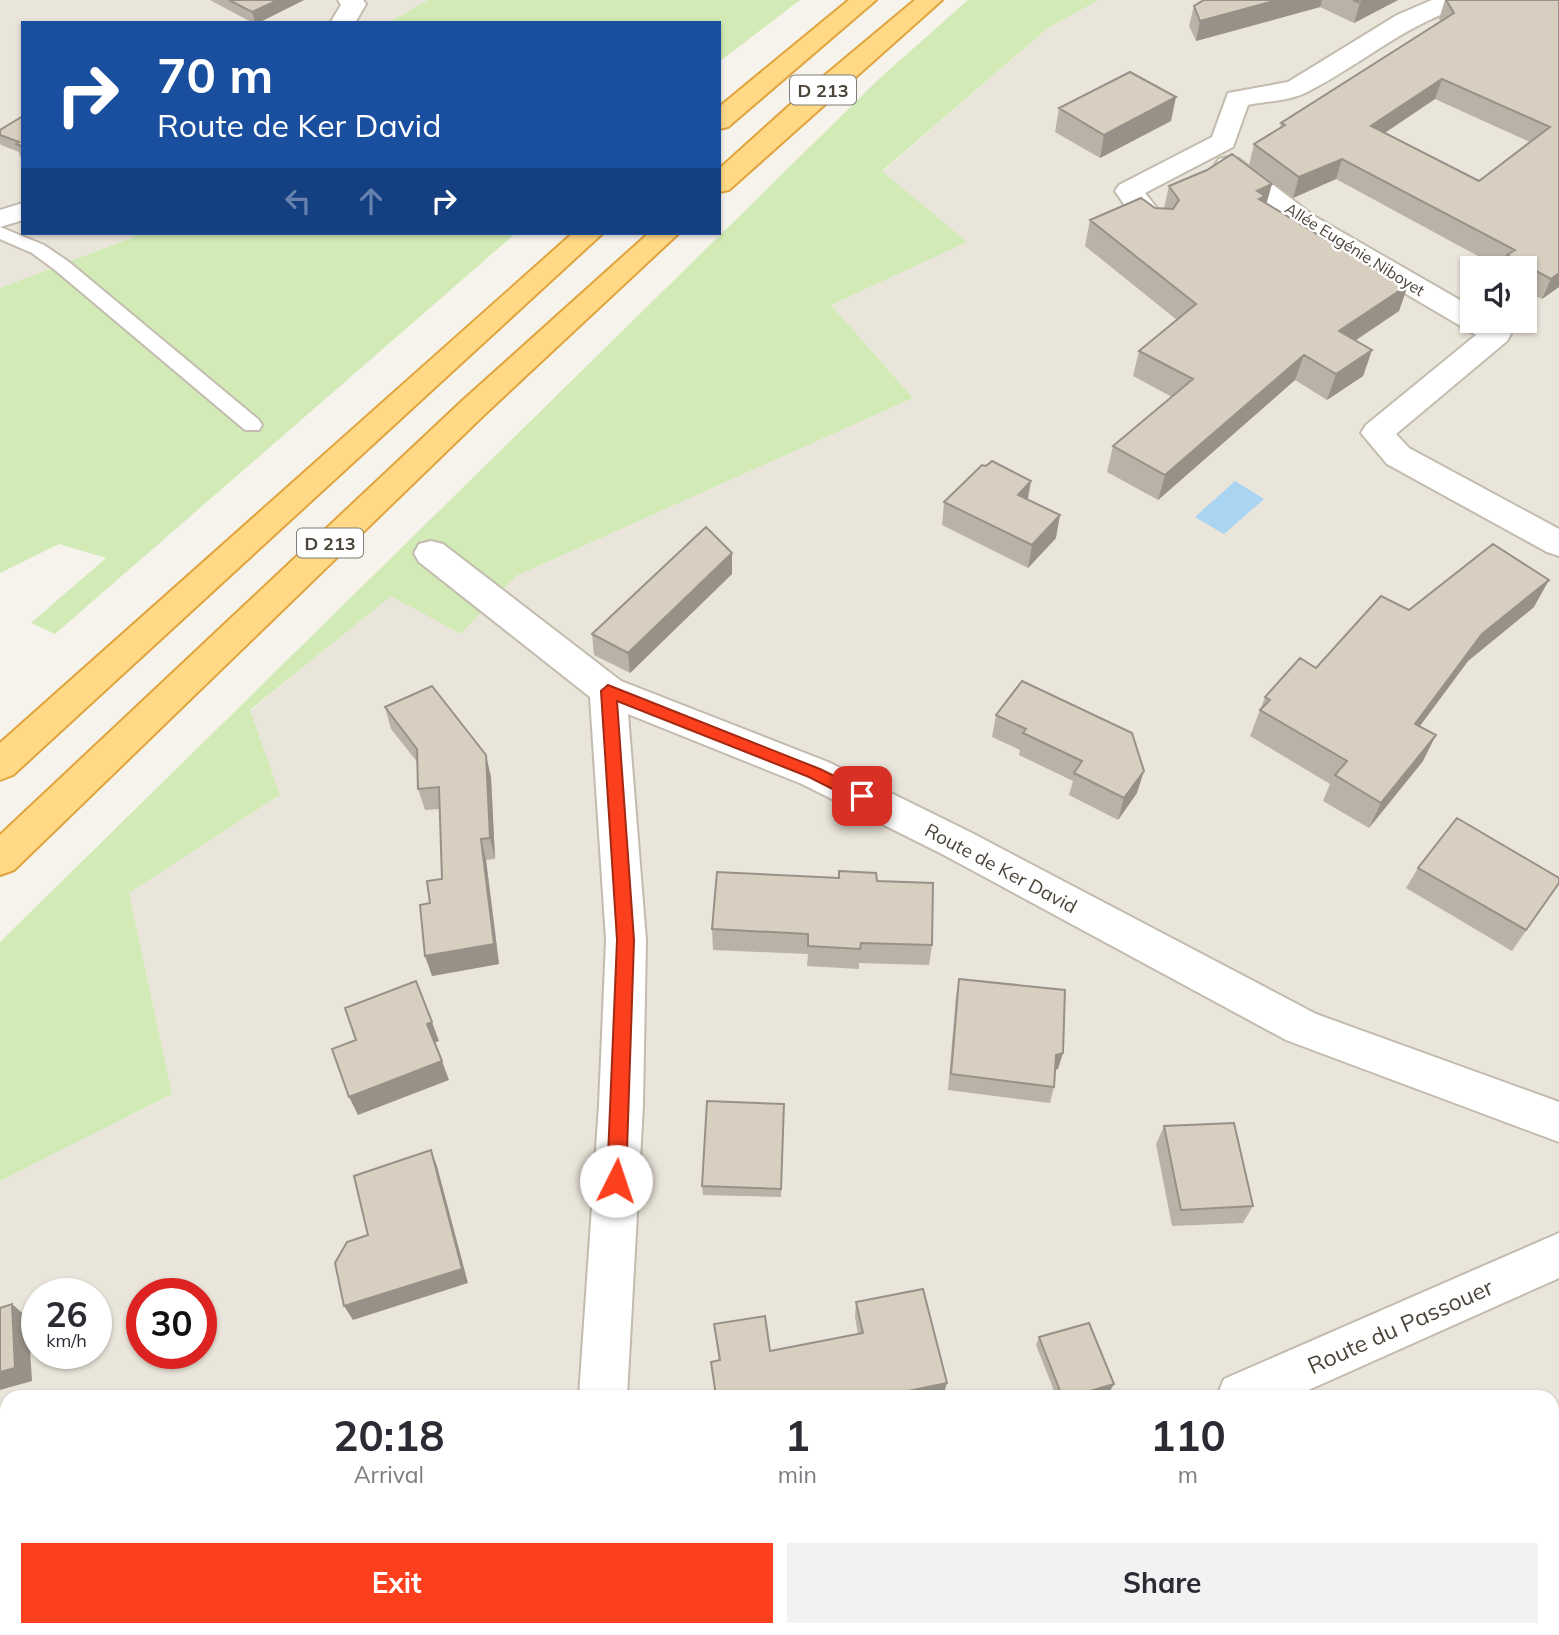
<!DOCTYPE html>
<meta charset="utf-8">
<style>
:root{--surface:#fff;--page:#f2f2f3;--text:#2b2b33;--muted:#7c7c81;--accent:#fc3f1d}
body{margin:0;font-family:Mulish,sans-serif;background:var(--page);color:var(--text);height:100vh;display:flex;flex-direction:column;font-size:26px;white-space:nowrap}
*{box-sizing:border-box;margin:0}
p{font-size:23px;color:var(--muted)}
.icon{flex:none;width:38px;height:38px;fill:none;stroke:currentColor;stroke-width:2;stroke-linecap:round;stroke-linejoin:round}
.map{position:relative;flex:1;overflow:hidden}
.details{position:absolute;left:0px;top:1390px;width:1559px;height:247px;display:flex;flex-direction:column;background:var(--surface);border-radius:21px 21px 0 0;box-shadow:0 2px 5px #0004}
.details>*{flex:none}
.banner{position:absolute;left:21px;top:21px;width:700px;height:214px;border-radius:0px;box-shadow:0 2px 5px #0004;background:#1a4fa0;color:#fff;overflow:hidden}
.buttons{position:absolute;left:1460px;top:256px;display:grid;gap:14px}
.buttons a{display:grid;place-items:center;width:77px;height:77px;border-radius:0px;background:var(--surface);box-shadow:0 2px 5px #0004;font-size:35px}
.speed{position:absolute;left:21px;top:1278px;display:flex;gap:14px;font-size:35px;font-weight:700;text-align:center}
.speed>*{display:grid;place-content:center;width:91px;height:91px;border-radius:50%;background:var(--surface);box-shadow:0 2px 5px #0004;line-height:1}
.speed small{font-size:18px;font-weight:400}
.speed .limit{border:10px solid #d22;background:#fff;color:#111}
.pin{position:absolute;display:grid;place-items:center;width:60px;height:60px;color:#fff;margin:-30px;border-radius:14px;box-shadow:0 4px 10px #0006}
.me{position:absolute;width:77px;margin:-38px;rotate:4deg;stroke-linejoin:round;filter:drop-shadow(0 0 5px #0008)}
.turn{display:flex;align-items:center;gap:24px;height:147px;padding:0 21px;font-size:32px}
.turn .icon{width:91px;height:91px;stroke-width:2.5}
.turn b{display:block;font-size:49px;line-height:60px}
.lanes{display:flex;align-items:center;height:66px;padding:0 21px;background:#0003;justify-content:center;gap:35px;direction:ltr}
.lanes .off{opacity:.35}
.eta{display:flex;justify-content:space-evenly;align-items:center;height:119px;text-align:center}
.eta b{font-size:42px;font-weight:700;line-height:49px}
.primary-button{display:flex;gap:14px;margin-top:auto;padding:14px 21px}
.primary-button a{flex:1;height:80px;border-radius:0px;background:var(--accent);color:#fff;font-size:28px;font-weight:700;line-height:80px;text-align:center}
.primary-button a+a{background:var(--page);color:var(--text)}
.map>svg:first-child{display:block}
.residential{fill:#eae5da;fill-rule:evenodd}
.green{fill:#d2eab5}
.water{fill:#a9d4f2}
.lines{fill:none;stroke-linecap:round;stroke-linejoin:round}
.service-casing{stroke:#c2bbae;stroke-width:4}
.minor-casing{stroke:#c2bbae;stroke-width:4}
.trunk-casing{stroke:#e0a43c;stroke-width:4}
.service{fill:#fff;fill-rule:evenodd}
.minor{fill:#fff;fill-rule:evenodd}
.trunk{fill:#ffd985;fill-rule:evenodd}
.wall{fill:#bab2a6;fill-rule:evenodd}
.shaded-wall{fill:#979187}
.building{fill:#d8cfc1;stroke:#979187;stroke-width:2;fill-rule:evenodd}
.route{fill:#fc3f1d;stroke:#a42913;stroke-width:2}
.labels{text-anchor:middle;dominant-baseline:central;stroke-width:5;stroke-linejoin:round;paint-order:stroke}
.far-street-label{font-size:16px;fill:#4b4439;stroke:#fff}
.shield{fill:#fff;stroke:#817c74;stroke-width:2}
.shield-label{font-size:18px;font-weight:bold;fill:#4b4439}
.street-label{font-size:19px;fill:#4b4439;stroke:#fff}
.near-street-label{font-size:23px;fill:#4b4439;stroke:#fff}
</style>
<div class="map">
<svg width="1559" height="1635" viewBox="0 0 1559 1635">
<rect width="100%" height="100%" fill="#f6f3ec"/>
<path class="residential" d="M 0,0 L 428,0 L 388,23 L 23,23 L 23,233 L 132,233 L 134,237 L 0,288 Z
M 1099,0 L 1559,0 L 1559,1635 L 0,1635 L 0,1181 L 172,1094 L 129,893 L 280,795 L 250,711 L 391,595 L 461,634 L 516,576 L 913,398 L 831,305 L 966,242 L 882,172 L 1048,28 ZM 1472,268 L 1524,268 L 1524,320 L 1472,320 ZM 37,1293 L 96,1293 L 96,1353 L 37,1353 ZM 142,1293 L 201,1293 L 201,1353 L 142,1353 ZM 7,1396 L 1552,1396 L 1552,1629 L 7,1629 Z"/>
<path class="green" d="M 428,0 L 800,0 L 719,62 L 719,23 L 388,23 Z
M 968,0 L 1099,0 L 1048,28 L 882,171 L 967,242 L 831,305 L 913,398 L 516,576 L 461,634 L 391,596 L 250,710 L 280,795 L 129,893 L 172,1094 L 0,1181 L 0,942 L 880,78 Z
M 132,233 L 516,233 L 55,634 L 31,623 L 106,558 L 59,544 L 0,573 L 0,288 L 134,237 Z"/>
<path class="water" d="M 1235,481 L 1264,499 L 1224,534 L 1195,517 Z"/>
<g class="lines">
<defs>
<path id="service" d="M 0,227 L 44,245 L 69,262 L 259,420 L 262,425 L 259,430 L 245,430 L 55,270 L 32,253 L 0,239 Z"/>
<path id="minor" d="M 338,0 L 363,0 L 366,4 L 355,23 L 330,23 L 341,5 Z
M 1432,0 L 1473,0 L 1470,5 C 1408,21 1363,64 1307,92 C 1290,101 1267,101 1248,105 L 1233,147 L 1145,193 L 1171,226 L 1167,232 C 1142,238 1128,209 1115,191 L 1119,185 L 1212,137 L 1228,93 L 1288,82 L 1397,15 Z
M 1229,157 L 1239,159 L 1314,216 L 1472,307 L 1472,320 C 1488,320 1501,319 1511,334 L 1507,341 L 1396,434 L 1409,448 L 1559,529 L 1559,556 L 1547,552 L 1387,464 L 1361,433 L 1366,425 L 1476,335 L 1294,228 L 1219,171 L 1215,165 L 1219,159 Z
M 23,203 L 23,220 L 0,227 L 0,210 Z
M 431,541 L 443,544 L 621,681 L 828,762 L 970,832 L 1316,1014 L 1559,1102 L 1559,1142 L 1286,1040 L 942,854 L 802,784 L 628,714 L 646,940 L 643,1105 L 627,1396 L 579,1396 L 599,1105 L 606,940 L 590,697 L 419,562 L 414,553 L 419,544 Z
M 1559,1233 L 1559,1278 L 1295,1396 L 1217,1396 L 1224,1379 Z
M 559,1629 L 611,1629 L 611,1635 L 559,1635 Z
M 771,1629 L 832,1629 L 830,1635 L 769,1635 Z
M 1262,1629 L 1322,1629 L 1324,1635 L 1264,1635 Z"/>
<path id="trunk" d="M 849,0 L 876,0 L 728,127 L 719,129 L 719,107 Z
M 915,0 L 942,0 L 729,190 L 719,192 L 719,169 L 800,96 Z
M 573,233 L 603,233 L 13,775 L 0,780 L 0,743 Z
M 649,233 L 679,233 L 484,415 L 14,870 L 0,875 L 0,835 L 462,401 Z"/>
</defs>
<use href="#service" class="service-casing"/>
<use href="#minor" class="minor-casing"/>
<use href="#trunk" class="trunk-casing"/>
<use href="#service" class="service"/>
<use href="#minor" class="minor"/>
<use href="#trunk" class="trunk"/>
</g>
<path class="wall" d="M 210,0 L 304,0 L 258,23 L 253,23 Z
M 1204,0 L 1398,0 L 1354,23 L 1320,7 L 1196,41 L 1189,26 L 1194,6 Z
M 1445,0 L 1559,0 L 1559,287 L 1542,299 L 1524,290 L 1524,268 L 1500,268 L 1336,179 L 1293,198 L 1249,165 L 1254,144 L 1280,129 L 1281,123 L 1440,21 L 1439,19 ZM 1435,99 L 1530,142 L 1479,181 L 1385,133 Z
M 1059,108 L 1171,121 L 1100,158 L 1055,132 Z
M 23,116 L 23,157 L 20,156 L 19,152 L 1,145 L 0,143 L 0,130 Z
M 1169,186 L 1267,204 L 1361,261 L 1408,285 L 1399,311 L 1355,340 L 1372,350 L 1363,376 L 1327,400 L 1295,380 L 1158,500 L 1107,472 L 1113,446 L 1172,397 L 1133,376 L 1139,351 L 1177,320 L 1085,246 L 1090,220 L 1155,208 L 1164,208 Z
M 1028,500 L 1056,538 L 1028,568 L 942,525 L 944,502 Z
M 732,574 L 630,673 L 594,655 L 592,634 Z
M 1534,607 L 1468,661 L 1420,726 L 1423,761 L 1369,828 L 1323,801 L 1330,784 L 1250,736 L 1265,697 L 1316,668 L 1409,610 Z
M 1022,681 L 1137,793 L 1118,820 L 1069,795 L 1073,781 L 1019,755 L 1020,750 L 992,737 L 996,715 Z
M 385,707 L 491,777 L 495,859 L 486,860 L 499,964 L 432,976 L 430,903 L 442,879 L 440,809 L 425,810 L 418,789 L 418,763 L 391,729 Z
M 1418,868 L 1559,883 L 1512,951 L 1406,888 Z
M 877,881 L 932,945 L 929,965 L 859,963 L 859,969 L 807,966 L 808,954 L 713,950 L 712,929 Z
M 959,979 L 1058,1069 L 1055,1070 L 1054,1087 L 1050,1103 L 948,1090 L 956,996 Z
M 784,1104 L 781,1197 L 703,1195 L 702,1186 Z
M 1164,1126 L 1253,1206 L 1243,1223 L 1172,1226 L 1156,1144 Z
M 856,1302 L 943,1396 L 719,1360 L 714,1324 L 770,1351 L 858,1334 L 855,1317 Z
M 1039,1337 L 1110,1391 L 1093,1396 L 1056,1396 L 1036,1345 Z"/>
<path class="shaded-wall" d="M 278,0 L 304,0 L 258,23 L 255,23 L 252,12 Z
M 1278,0 L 1322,0 L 1320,7 L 1196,41 L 1200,21 Z
M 1366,0 L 1398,0 L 1354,23 L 1360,3 Z
M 1442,79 L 1435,99 L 1365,146 L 1371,126 Z
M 1176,97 L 1171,121 L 1100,158 L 1104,135 Z
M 1342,159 L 1336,179 L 1293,198 L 1299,177 Z
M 1272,184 L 1265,209 L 1261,212 L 1257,191 Z
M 1559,273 L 1559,287 L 1542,299 L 1551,279 Z
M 1408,285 L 1399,311 L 1331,357 L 1339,331 Z
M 1372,350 L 1363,376 L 1327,400 L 1336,374 Z
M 1304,355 L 1295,380 L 1158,500 L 1165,475 Z
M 1031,481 L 1027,504 L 1018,495 Z
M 1060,515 L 1056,538 L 1028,568 L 1032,545 Z
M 732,553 L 732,574 L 630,673 L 628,653 Z
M 1549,580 L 1534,607 L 1468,661 L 1402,750 L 1415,724 L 1482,634 Z
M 1436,735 L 1423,761 L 1369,828 L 1381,803 Z
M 486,755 L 491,777 L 495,859 L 490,838 Z
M 1144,771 L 1137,793 L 1118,820 L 1124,798 Z
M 481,839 L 486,860 L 499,964 L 432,976 L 425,956 Z
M 432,1022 L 439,1041 L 434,1043 L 427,1024 Z
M 1063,1053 L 1058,1069 L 1052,1071 L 1056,1055 Z
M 442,1061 L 449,1080 L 358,1115 L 349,1097 Z
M 431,1150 L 437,1166 L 468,1283 L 353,1320 L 344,1306 Z
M 12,1304 L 28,1318 L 32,1381 L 0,1390 L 0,1372 Z
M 947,1383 L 943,1396 L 907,1396 L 908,1391 Z
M 1114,1384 L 1110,1391 L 1093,1396 L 1073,1396 Z
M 432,1629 L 439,1629 L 440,1635 L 433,1635 Z
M 171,1630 L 180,1635 L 172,1635 Z"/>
<path class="building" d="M 229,0 L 278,0 L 252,12 Z
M 1204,0 L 1278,0 L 1200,21 L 1194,6 Z
M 1353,0 L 1366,0 L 1360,3 Z
M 1446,0 L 1559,0 L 1559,273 L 1551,279 L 1507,255 L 1515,250 L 1342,159 L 1299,177 L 1254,144 L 1285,125 L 1281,123 L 1454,13 ZM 1442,79 L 1550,127 L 1479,181 L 1371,126 Z
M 1130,72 L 1176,97 L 1104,135 L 1059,108 Z
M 23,116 L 23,147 L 16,144 L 19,142 L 0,135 L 0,130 Z
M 1232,154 L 1272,184 L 1257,191 L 1265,196 L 1259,199 L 1361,261 L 1408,285 L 1339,331 L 1372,350 L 1336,374 L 1304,355 L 1165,475 L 1113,446 L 1193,379 L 1139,351 L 1196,304 L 1090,220 L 1141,198 L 1155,208 L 1173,209 L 1179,200 L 1169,186 L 1207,170 Z
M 992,461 L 1031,481 L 1018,495 L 1060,515 L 1032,545 L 944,502 L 982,465 L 986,466 Z
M 706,527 L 732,553 L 628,653 L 592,634 Z
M 1493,544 L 1549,580 L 1482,634 L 1415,724 L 1436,735 L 1381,803 L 1335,775 L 1347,761 L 1260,710 L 1270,700 L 1265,697 L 1300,658 L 1316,668 L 1381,596 L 1409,610 Z
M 1022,681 L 1132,733 L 1144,771 L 1124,798 L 1074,773 L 1082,761 L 1023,733 L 1026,729 L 996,715 Z
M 432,686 L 486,755 L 490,838 L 481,839 L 494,944 L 425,956 L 420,905 L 430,903 L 427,881 L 442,879 L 439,787 L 418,789 L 417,749 L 385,707 Z
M 1457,818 L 1559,878 L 1559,883 L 1526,930 L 1418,868 Z
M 839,871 L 876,873 L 877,881 L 933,883 L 932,945 L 861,943 L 860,949 L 808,946 L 808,934 L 712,929 L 717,872 L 839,878 Z
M 959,979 L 1065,990 L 1063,1053 L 1056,1055 L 1054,1087 L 951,1074 Z
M 416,981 L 432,1022 L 427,1024 L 442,1061 L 349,1097 L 332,1049 L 356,1040 L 345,1008 Z
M 707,1101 L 784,1104 L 781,1189 L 702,1186 Z
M 1234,1123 L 1253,1206 L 1181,1210 L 1164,1126 Z
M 431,1150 L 462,1269 L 344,1306 L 335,1263 L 347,1242 L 368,1235 L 354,1176 Z
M 923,1289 L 947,1383 L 908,1391 L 909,1396 L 716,1396 L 711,1362 L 720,1360 L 714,1324 L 765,1316 L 770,1351 L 863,1333 L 856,1302 Z
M 12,1304 L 15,1368 L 0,1372 L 0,1308 Z
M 1089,1323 L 1114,1384 L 1073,1396 L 1062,1396 L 1039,1337 Z
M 329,1629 L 432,1629 L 433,1635 L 329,1635 Z
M 171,1630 L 172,1635 L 157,1635 Z"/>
<path class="route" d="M 608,685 L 820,769 L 867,792 L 870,796 L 867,801 L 856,801 L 809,777 L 617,701 L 634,940 L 626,1181 L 623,1187 L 616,1190 L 610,1187 L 607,1181 L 617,940 L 601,691 Z"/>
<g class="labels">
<g class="far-street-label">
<text transform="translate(1355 249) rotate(32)">Allée Eugénie Niboyet</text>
</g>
<g class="shield">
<rect x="790" y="75.5" width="66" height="29" rx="5"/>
<rect x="297" y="528.5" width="66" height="29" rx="5"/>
</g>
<g class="shield-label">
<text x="823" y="90">D 213</text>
<text x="330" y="543">D 213</text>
</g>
<g class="street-label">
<text transform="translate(1001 868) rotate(28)">Route de Ker David</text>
</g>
<g class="near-street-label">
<text transform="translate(1400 1326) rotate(-24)">Route du Passouer</text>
</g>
</g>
</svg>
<div class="buttons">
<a><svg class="icon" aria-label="sound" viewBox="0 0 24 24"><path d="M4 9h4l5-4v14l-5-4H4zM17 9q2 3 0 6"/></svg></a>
</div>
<div class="speed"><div>26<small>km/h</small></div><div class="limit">30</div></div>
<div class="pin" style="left:862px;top:796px;background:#d93025"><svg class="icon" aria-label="arrive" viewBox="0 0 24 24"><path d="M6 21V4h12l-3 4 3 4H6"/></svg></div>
<svg class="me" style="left:616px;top:1181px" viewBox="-20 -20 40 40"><circle r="19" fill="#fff"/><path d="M0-13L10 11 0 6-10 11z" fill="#fc3f1d"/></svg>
<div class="banner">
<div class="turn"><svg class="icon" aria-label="right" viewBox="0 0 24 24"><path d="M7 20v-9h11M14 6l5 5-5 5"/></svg><div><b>70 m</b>Route de Ker David</div></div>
<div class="lanes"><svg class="icon off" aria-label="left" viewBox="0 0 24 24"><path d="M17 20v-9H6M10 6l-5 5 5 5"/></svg><svg class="icon off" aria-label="ahead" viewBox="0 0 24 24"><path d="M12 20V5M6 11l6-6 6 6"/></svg><svg class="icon" aria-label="right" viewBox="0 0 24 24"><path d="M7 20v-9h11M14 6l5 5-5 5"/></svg></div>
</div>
<section class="details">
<div class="eta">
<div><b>20:18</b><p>Arrival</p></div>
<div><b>1</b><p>min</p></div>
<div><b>110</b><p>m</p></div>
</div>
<div class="primary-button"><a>Exit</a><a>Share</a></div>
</section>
</div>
